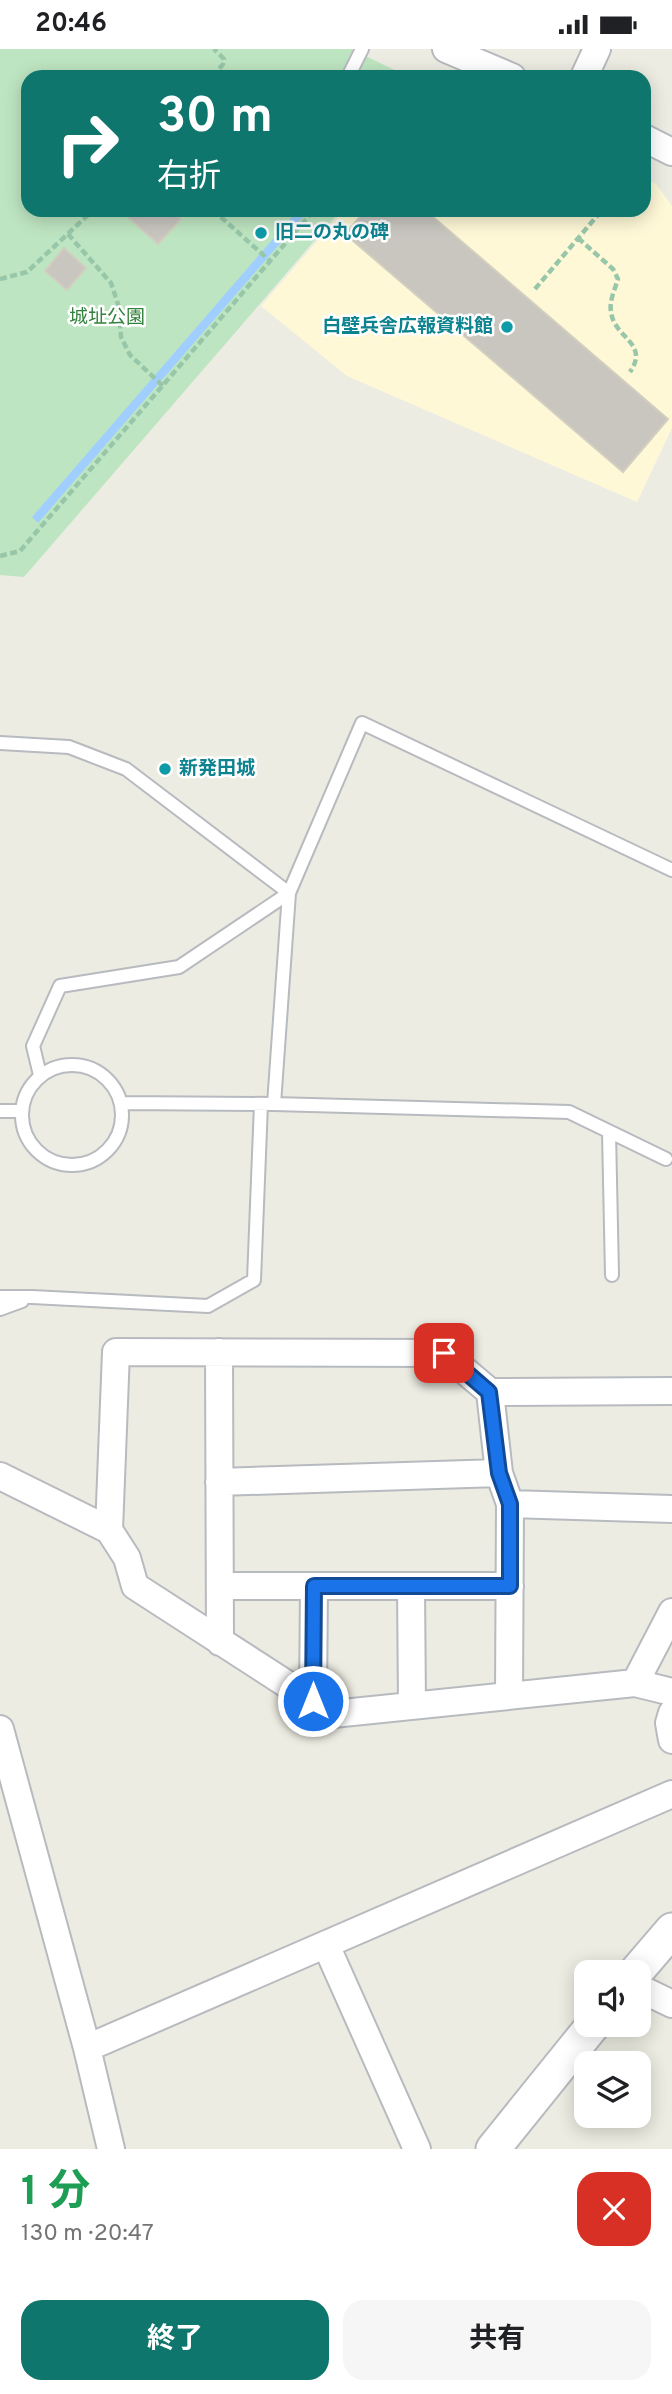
<!DOCTYPE html>
<html lang="ja">
<meta charset="utf-8">
<style>
:root{--surface:#fff;--page:#f6f6f6;--text:#202124;--muted:#757577;--accent:#0f766e}
body{margin:0;font-family:Overpass,"Noto Sans JP",sans-serif;background:var(--page);color:var(--text);height:100vh;display:flex;flex-direction:column;font-size:26px;white-space:nowrap}
*{box-sizing:border-box;margin:0}
p{font-size:23px;color:var(--muted)}
.icon{flex:none;width:38px;height:38px;fill:none;stroke:currentColor;stroke-width:2;stroke-linecap:round;stroke-linejoin:round}
.map{position:relative;height:2100px;overflow:hidden}
.details{display:flex;flex-direction:column;background:var(--surface);flex:1}
.details>*{flex:none}
.guide{position:absolute;left:21px;top:21px;width:630px;height:147px;border-radius:21px;box-shadow:0 4px 18px #0003;background:#0f766e;color:#fff;overflow:hidden}
.controls{position:absolute;left:574px;top:1911px;display:grid;gap:14px}
.controls a{display:grid;place-items:center;width:77px;height:77px;border-radius:14px;background:var(--surface);box-shadow:0 4px 18px #0003;font-size:35px}
.pin{position:absolute;display:grid;place-items:center;width:60px;height:60px;color:#fff;margin:-30px;border-radius:14px;box-shadow:0 4px 10px #0006}
.me{position:absolute;width:77px;margin:-38px;rotate:0deg;stroke-linejoin:round;filter:drop-shadow(0 0 5px #0008)}
.turn{display:flex;align-items:center;gap:24px;height:147px;padding:0 21px;font-size:32px}
.turn .icon{width:91px;height:91px;stroke-width:2.5}
.turn b{display:block;font-size:49px;line-height:60px}
.round{display:grid;place-items:center;flex:none;width:74px;height:74px;border-radius:21px;background:var(--page)}
.head{display:flex;align-items:center;justify-content:space-between;height:119px;padding:0 21px}
h1{font-size:42px;font-weight:700;line-height:52px;color:#1e9e55}
.primary-button{display:flex;gap:14px;margin-top:auto;padding:14px 21px}
.primary-button a{flex:1;height:80px;border-radius:21px;background:var(--accent);color:#fff;font-size:28px;font-weight:700;line-height:80px;text-align:center}
.primary-button a+a{background:var(--page);color:var(--text)}
.status{display:flex;justify-content:space-between;align-items:center;height:49px;padding:0 35px;background:var(--surface);direction:ltr}
.status svg{height:19px;fill:currentColor}
.map>svg:first-child{display:block}
.commercial{fill:#fef8d7}
.green{fill:#bee5c1}
.water{fill:#a0cfff}
.building{fill:#c8c6bf;stroke:#d2cec0;stroke-width:2}
.lines{fill:none;stroke-linecap:round;stroke-linejoin:round}
.service-casing{stroke:#b7babf;stroke-width:16}
.minor-casing{stroke:#b7babf;stroke-width:30}
.tertiary-casing{stroke:#b7babf;stroke-width:37}
.path{stroke:#97c6a8;stroke-width:4.5;stroke-dasharray:7 3.5;stroke-linecap:butt}
.service{stroke:#fff;stroke-width:12}
.minor{stroke:#fff;stroke-width:26}
.tertiary{stroke:#fff;stroke-width:33}
.route-casing{stroke:#114b97;stroke-width:18}
.route{stroke:#1a73e8;stroke-width:12}
.culture-dot{fill:#0f9aa8;stroke:#fff;stroke-width:2.5}
.labels{text-anchor:middle;dominant-baseline:central;stroke-width:5;stroke-linejoin:round;paint-order:stroke}
.culture-label{font-size:19px;font-weight:bold;fill:#0d838f;stroke:#fff;text-anchor:start}
.park-label{font-size:19px;fill:#33823d;stroke:#fff}
</style>
<div class="status"><b>20:46</b><svg viewBox="0 0 49 12"><path d="M0 12V9h3v3zM5 12V6h3v6zM10 12V3h3v9zM15 12V0h3v12zM26 1h20v11H26zM47 4h2v5h-2z"/></svg></div>
<div class="map">
<svg width="672" height="2100" viewBox="0 0 672 2100">
<rect width="100%" height="100%" fill="#edece2"/>
<path class="commercial" d="M 644,129 L 656,135 L 672,157 L 672,379 L 637,453 L 347,327 L 261,257 L 344,161 L 644,161 Z"/>
<path class="green" d="M 0,0 L 351,0 L 409,28 L 28,28 L 28,161 L 341,161 L 24,528 L 0,526 Z"/>
<path class="water" d="M 298,161 L 309,161 L 38,474 L 32,468 Z"/>
<path class="building" d="M 124,161 L 177,161 L 174,164 L 181,170 L 158,195 L 122,163 Z
M 366,161 L 425,161 L 668,370 L 623,423 L 345,185 Z
M 64,199 L 86,219 L 67,241 L 45,222 Z"/>
<g class="lines">
<defs>
<path id="service" d="M 348,28 L 362,0
M 0,694 L 69,698 L 126,720 L 289,844 L 179,918 L 60,937 L 33,997 L 40,1026
M22 1066a50 50 0 1 1 100 0a50 50 0 1 1-100 0Z
M 121,1054 L 274,1055 L 289,844 L 362,674 L 672,821
M 274,1055 L 569,1063 L 666,1110
M 0,1062 L 21,1062
M 609,1083 L 612,1226
M 0,1248 L 32,1248 L 208,1257 L 254,1231 L 261,1055
M 0,1260 L 22,1252"/>
<path id="minor" d="M 446,0 L 512,28
M 584,28 L 597,0
M 644,89 L 672,103
M 219,1303 L 220,1593
M 490,1343 L 499,1424 L 510,1455 L 509,1647
M 0,1427 L 109,1481 L 127,1509 L 135,1537 L 333,1665 L 635,1634 L 672,1643
M 219,1433 L 499,1424
M 510,1455 L 672,1460
M 109,1481 L 116,1303 L 444,1304 L 490,1343 L 672,1342
M 220,1537 L 510,1537
M 411,1537 L 412,1657
M 635,1634 L 672,1563
M 313,1652 L 314,1537
M 672,1664 L 669,1674 L 672,1691
M 0,1680 L 87,1999 L 111,2100
M 326,1896 L 417,2100
M 639,1939 L 672,1955
M 87,1999 L 672,1745"/>
<path id="tertiary" d="M 636,1923 L 672,1881
M 493,2100 L 593,1976"/>
</defs>
<use href="#service" class="service-casing"/>
<use href="#minor" class="minor-casing"/>
<use href="#tertiary" class="tertiary-casing"/>
<path class="path" d="M 213,28 L 223,15 L 224,10 L 214,0
M 213,161 L 270,212
M 68,185 L 111,234 L 119,258 L 121,288 L 130,306 L 163,337
M 578,189 L 613,220 L 618,230 C 615,240 609,252 611,263 C 614,289 650,294 630,323
M 0,230 L 27,223 L 89,165 L 90,161
M 535,240 L 602,161
M 0,507 L 20,502 L 314,161"/>
<use href="#service" class="service"/>
<use href="#minor" class="minor"/>
<use href="#tertiary" class="tertiary"/>
</g>
<g class="lines">
<defs>
<path id="route" d="M 313,1652 L 314,1537 L 510,1537 L 510,1455 L 499,1424 L 489,1343 L 444,1304"/>
</defs>
<use href="#route" class="route-casing"/>
<use href="#route" class="route"/>
</g>
<g class="culture-dot">
<circle cx="261" cy="184" r="7"/>
<circle cx="507" cy="278" r="7"/>
<circle cx="165" cy="720" r="7"/>
</g>
<g class="labels">
<g class="culture-label">
<text x="275" y="184">旧二の丸の碑</text>
<text x="493" y="278" text-anchor="end">白壁兵舎広報資料館</text>
<text x="179" y="720">新発田城</text>
</g>
<g class="park-label">
<text x="107" y="269">城址公園</text>
</g>
</g>
</svg>
<div class="controls">
<a><svg class="icon" aria-label="sound" viewBox="0 0 24 24"><path d="M4 9h4l5-4v14l-5-4H4zM17 9q2 3 0 6"/></svg></a>
<a><svg class="icon" aria-label="layers" viewBox="0 0 24 24"><path d="M12 4l9 5-9 5-9-5zM3 14l9 5 9-5"/></svg></a>
</div>
<div class="pin" style="left:444px;top:1304px;background:#d93025"><svg class="icon" aria-label="arrive" viewBox="0 0 24 24"><path d="M6 21V4h12l-3 4 3 4H6"/></svg></div>
<svg class="me" style="left:313px;top:1652px" viewBox="-20 -20 40 40"><circle r="17" fill="#1a73e8" stroke="#fff" stroke-width="3"/><path d="M0-11L8 9 0 5-8 9z" fill="#fff"/></svg>
<div class="guide">
<div class="turn"><svg class="icon" aria-label="right" viewBox="0 0 24 24"><path d="M7 20v-9h11M14 6l5 5-5 5"/></svg><div><b>30 m</b>右折</div></div>
</div>
</div>
<section class="details">
<div class="head"><div><h1>1 分</h1><p>130 m · 20:47</p></div><a class="round" style="background:#d93025;color:#fff"><svg class="icon" aria-label="close" viewBox="0 0 24 24"><path d="M6 6l12 12M18 6L6 18"/></svg></a></div>
<div class="primary-button"><a>終了</a><a>共有</a></div>
</section>
